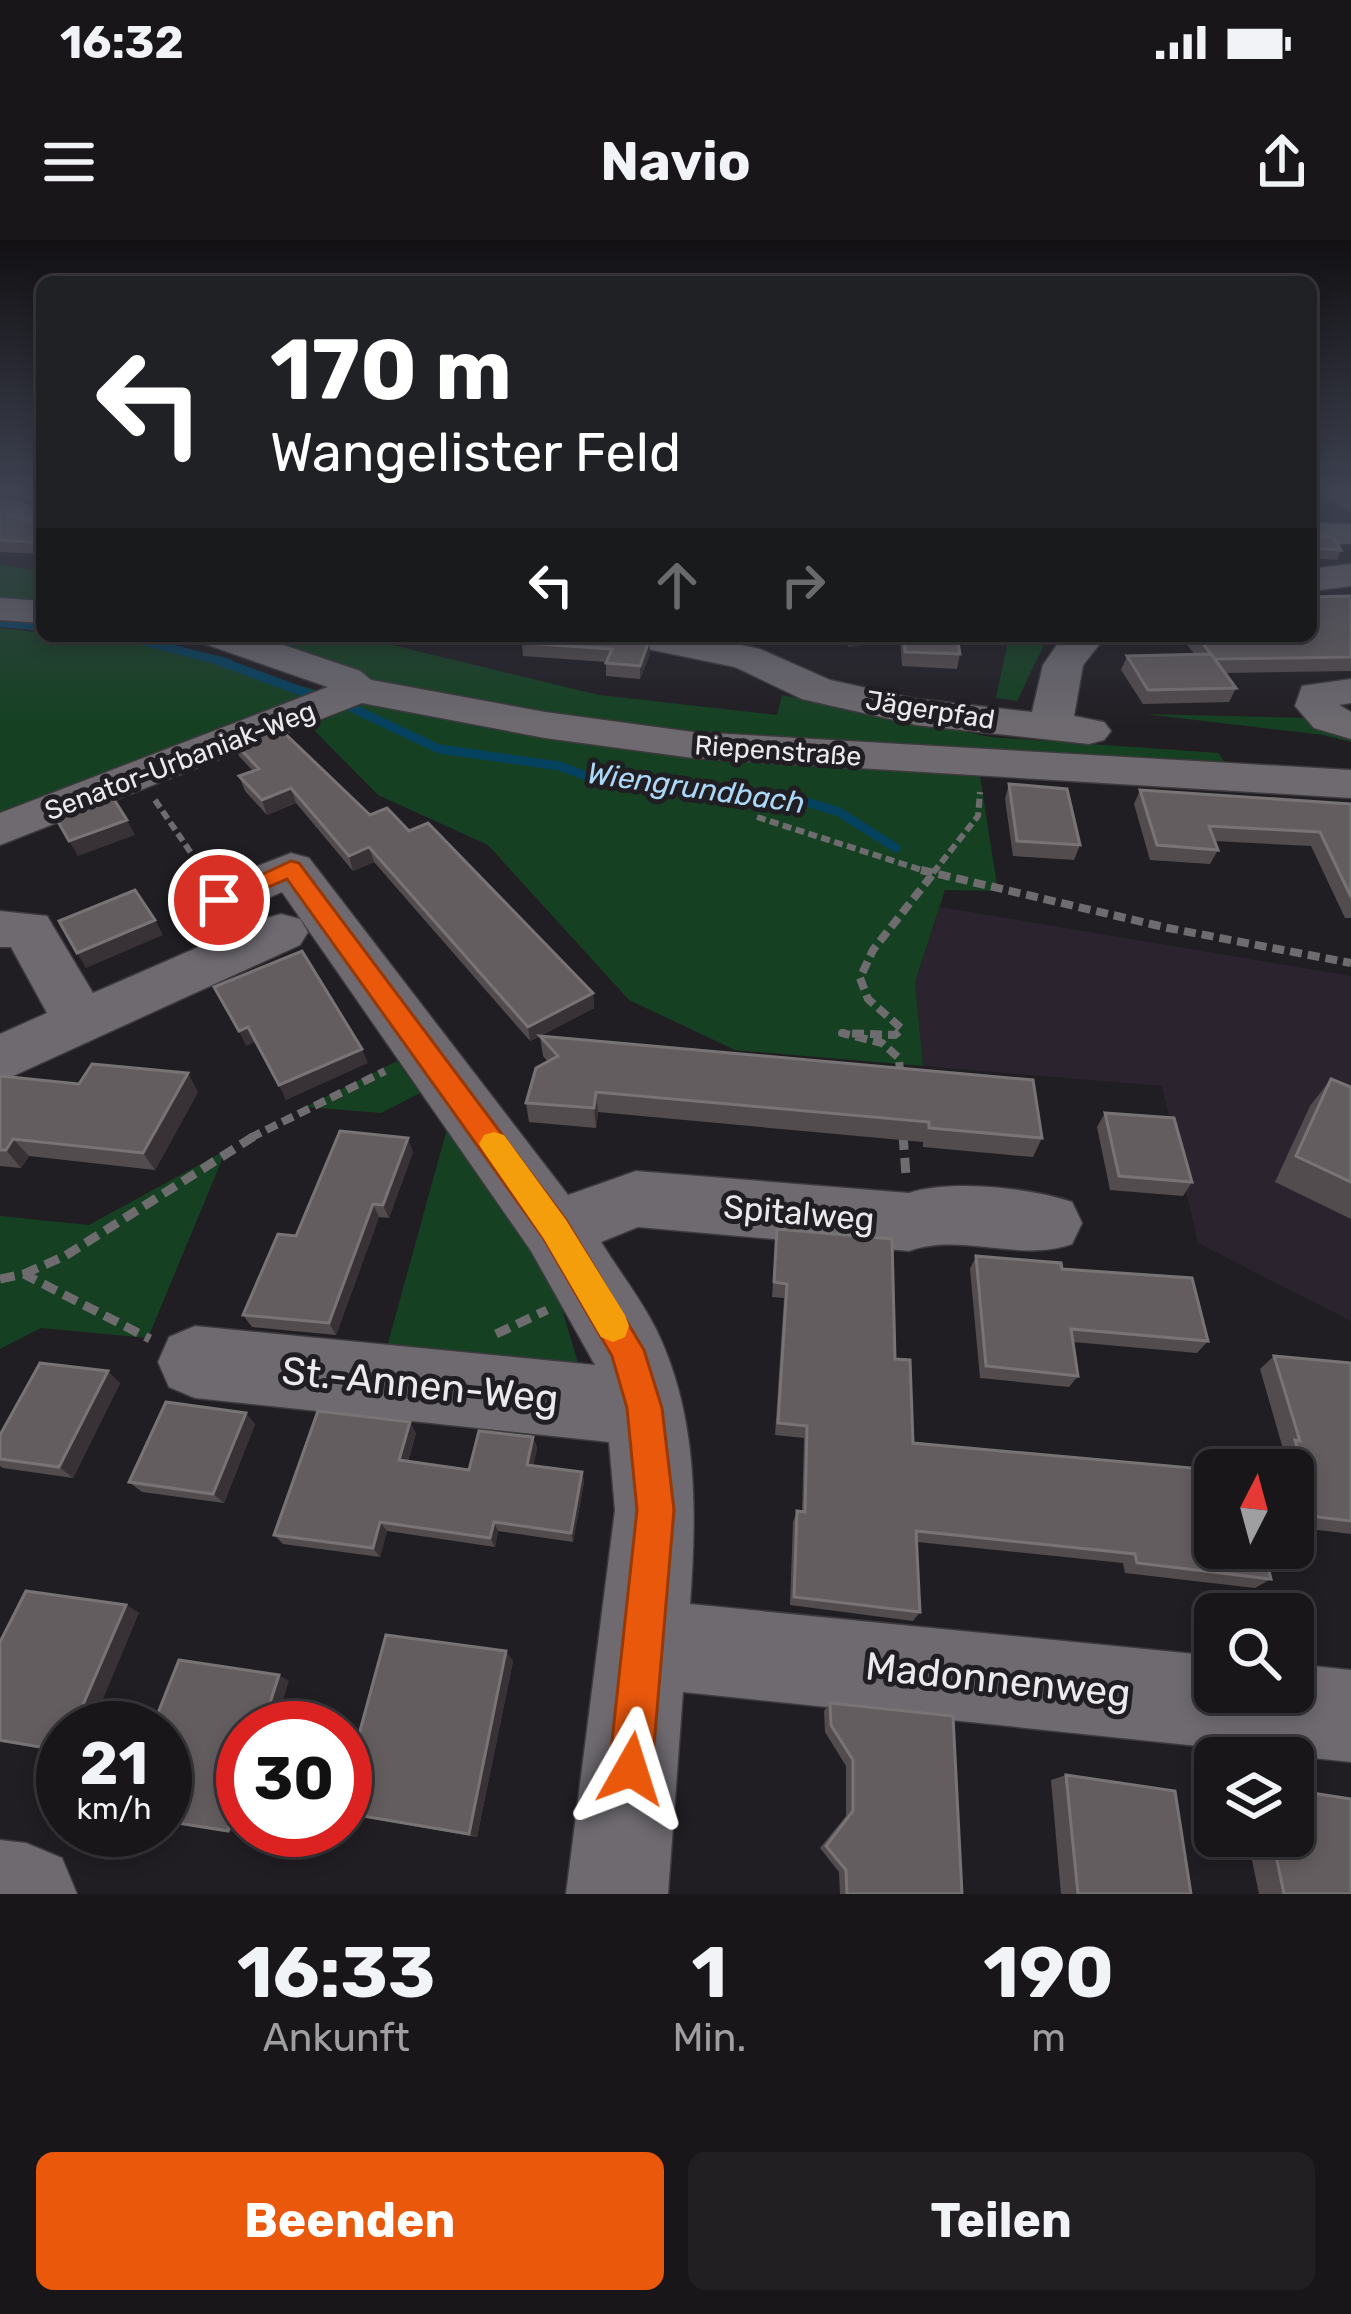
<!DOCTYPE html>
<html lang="de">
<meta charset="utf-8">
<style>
:root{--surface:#19161a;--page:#221f23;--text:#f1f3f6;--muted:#9f9fa2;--line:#373539;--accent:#ea580c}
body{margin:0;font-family:Rubik,sans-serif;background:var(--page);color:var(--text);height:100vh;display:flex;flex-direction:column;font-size:45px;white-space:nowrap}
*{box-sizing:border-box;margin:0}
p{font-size:39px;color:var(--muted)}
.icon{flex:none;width:66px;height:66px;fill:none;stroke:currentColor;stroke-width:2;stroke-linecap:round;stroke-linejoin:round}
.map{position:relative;height:1654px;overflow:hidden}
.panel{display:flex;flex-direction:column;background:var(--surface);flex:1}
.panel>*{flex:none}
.top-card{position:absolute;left:36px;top:36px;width:1281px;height:366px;border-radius:18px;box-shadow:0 6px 18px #0003,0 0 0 3px var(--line);background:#202124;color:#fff;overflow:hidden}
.needle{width:78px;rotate:6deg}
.fabs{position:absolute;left:1194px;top:1209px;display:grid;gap:24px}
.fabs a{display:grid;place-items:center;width:120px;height:120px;border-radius:18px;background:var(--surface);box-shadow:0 6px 18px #0003,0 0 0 3px var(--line);font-size:60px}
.speed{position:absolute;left:36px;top:1461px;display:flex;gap:24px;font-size:60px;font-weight:700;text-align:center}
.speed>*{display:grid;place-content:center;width:156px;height:156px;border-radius:50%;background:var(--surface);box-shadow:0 6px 18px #0003,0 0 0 3px var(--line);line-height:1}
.speed small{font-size:30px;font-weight:400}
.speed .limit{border:18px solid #d22;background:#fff;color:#111}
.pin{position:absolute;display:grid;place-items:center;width:102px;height:102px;color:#fff;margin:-51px;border:6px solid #fff;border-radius:50%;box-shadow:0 3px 12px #0007}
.me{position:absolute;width:132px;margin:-66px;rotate:6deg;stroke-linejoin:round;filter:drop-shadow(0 0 9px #0008)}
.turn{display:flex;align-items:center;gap:42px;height:252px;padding:0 36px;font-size:54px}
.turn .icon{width:156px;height:156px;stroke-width:2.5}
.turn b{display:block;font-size:84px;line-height:102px}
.lanes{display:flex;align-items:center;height:114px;padding:0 36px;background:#0003;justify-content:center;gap:60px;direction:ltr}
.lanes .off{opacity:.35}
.eta{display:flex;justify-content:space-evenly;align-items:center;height:204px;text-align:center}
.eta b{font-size:72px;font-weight:700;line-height:84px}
.action{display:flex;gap:24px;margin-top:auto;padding:24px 36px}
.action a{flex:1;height:138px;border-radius:18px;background:var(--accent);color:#fff;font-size:48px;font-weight:700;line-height:138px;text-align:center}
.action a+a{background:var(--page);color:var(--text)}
.status{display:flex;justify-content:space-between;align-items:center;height:84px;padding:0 60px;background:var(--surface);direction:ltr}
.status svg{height:33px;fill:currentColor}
header{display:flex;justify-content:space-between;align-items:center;height:156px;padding:0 36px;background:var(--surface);font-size:54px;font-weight:700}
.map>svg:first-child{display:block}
.built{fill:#2b242e}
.green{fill:#154122}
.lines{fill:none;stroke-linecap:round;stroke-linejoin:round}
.stream-far1{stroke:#054260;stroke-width:8}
.stream{stroke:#054260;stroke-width:9}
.minor-casing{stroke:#3c3a3d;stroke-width:3}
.path-far3{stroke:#6f6c70;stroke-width:4.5;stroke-dasharray:8 3;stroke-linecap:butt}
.path-far2{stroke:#6f6c70;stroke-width:6;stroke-dasharray:9 4.5;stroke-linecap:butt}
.path-far1{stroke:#6f6c70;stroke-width:8;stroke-dasharray:12 6;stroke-linecap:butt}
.path{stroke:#6f6c70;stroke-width:9;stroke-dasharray:15 8;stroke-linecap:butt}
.minor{fill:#6e6a70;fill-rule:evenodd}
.wall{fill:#534c4e}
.shaded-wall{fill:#383236}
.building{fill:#635d5f;stroke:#787375;stroke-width:3}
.route{fill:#ea580c;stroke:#983908;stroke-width:3}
.slow{fill:#f59e0b}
.labels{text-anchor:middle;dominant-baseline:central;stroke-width:10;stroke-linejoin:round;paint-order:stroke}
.far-street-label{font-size:27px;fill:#ece9ec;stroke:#211e23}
.far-water-label{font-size:30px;font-style:italic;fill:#abd8f6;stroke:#211e23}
.street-label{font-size:33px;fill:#ece9ec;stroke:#211e23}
.near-street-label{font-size:39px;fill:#ece9ec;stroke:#211e23}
</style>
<div class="status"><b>16:32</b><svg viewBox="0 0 49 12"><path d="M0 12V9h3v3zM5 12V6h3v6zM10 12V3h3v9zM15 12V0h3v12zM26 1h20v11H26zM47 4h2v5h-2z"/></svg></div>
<header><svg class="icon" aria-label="menu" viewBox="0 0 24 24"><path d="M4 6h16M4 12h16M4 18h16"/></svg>Navio<svg class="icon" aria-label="share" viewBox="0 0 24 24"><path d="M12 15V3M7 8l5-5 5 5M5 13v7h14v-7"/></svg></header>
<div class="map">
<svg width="1351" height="1654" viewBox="0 0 1351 1654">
<rect width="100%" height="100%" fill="#211e23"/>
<path class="built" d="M 940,667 L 1351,736 L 1351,1081 L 1198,1003 L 1162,846 L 923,826 L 915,742 Z"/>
<path class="green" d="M 0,324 L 42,332 L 42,367 L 0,363 Z
M 0,388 L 155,406 L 345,458 L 0,590 Z
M 247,396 L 355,396 L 599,455 L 777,475 L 782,455 L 991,497 L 1219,513 L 1227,527 L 718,500 L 372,445 Z
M 1009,396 L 1048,396 L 1017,461 L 996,458 Z
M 369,460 L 978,524 L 998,651 L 945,650 L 915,742 L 923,826 L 735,810 L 629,760 L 488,605 L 378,555 L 310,486 Z
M 1145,474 L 1351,479 L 1351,502 L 1323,495 Z
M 397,821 L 420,853 L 381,873 L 306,867 Z
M 450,878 L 541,998 L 583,1140 L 385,1114 Z
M 226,910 L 148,1098 L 41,1088 L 0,1109 L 0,976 L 89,985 Z"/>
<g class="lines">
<path class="stream-far1" d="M 0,383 L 42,387
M 122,396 L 229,423"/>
<path class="stream" d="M 217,420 L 317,457
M 352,468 L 439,509 L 560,526 L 591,538 L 665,540 L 794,558 L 839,572 L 896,608"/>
<defs>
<path id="minor" d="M 0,255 L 42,270 L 42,292 L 0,276 Z
M 1311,283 L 1351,284 L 1351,304 L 1311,303 Z
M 1351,324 L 1351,346 L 1311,351 L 1311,329 Z
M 0,358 L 42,361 L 42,383 L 0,380 Z
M 200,396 L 257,396 L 360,431 L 371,440 L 545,472 L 693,492 L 1351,530 L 1351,558 L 693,518 L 545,498 L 362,463 L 0,605 L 0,573 L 328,447 L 205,404 Z
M 618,396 L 698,396 L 760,409 L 830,440 L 916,459 L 1032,472 L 1043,425 L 1063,396 L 1106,396 L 1083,425 L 1074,476 L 1104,482 L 1111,491 L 1104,500 L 1089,504 L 916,485 L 802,459 L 735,427 L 623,404 Z
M 1351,439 L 1351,463 L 1339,465 L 1351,472 L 1351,499 L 1314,488 L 1295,466 L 1302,446 Z
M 291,613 L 309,618 L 568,955 L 636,931 L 909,953 C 949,939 1031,948 1072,962 L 1082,983 L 1072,1004 C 1019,1023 962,992 909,1011 L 638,987 L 601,1002 C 619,1031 641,1059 656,1089 C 698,1175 697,1272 690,1364 L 1215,1416 L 1215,1452 L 1293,1452 L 1293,1424 L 1351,1430 L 1351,1522 L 683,1452 L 668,1654 L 566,1654 L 615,1270 L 609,1202 L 195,1158 L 169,1147 L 158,1122 L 169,1097 L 195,1086 L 595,1125 L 531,1011 L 282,652 L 250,666 L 260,680 L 281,674 L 300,679 L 308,692 L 300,705 L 0,842 L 0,794 L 47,773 L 11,707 L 0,707 L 0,671 L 47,676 L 93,753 L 217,699 L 193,660 L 201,648 Z
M 0,1600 L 26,1603 L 62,1618 L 77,1654 L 0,1654 Z"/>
</defs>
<use href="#minor" class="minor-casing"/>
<path class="path-far3" d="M 163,396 L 185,403"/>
<path class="path-far2" d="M 155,560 L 204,632
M 757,577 L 931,633
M 933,633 L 978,576 L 980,552"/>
<path class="path-far1" d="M 921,630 L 1168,688 L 1351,723
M 900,834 L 899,818 L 882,803 L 842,793 L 895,795 L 902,789 L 868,759 L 860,738 L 873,710 L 936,630
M 903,891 L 903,898
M 250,898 L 385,831"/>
<path class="path" d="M 903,895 L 906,935
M 24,1034 L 65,1016 L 256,895
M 0,1039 L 24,1034 L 150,1099
M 496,1094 L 547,1070"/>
<use href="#minor" class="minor"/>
</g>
<path class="wall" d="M 12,255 L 42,255 L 42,321 L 39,321 L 36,314 L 0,312 L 0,271 L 35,284 L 41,280 L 41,266 Z
M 1323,255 L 1351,255 L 1351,273 Z
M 1311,263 L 1312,296 L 1341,310 L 1337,320 L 1311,318 Z
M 1351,356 L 1351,431 L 1225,433 L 1236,448 L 1229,462 L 1143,464 L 1121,430 L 1127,416 L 1195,415 L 1185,402 L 1188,396 L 1311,396 L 1311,357 Z
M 449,396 L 623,396 L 649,401 L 650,414 L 640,439 L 606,436 L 606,422 L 523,416 L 522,403 L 449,398 Z
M 840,396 L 957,396 L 960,414 L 957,429 L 902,426 L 900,398 L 849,407 Z
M 233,501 L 370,575 L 409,591 L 593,753 L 594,768 L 540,796 L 1042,898 L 1033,917 L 923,907 L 923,902 L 598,872 L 596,888 L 529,882 L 526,863 L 548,822 L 543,816 L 540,796 L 530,801 L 374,622 L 353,631 L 296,563 L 267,575 L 245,551 L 239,536 L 253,531 L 239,516 Z
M 1009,544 L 1080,605 L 1074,620 L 1013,616 L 1005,559 Z
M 1140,550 L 1351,564 L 1351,678 L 1345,678 L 1311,606 L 1214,601 L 1218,610 L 1210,624 L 1150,620 L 1134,564 Z
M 0,836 L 79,844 L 198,852 L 155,930 L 29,916 L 21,928 L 0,926 Z
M 1331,839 L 1351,847 L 1351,979 L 1275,942 L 1310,866 Z
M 1105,873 L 1192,942 L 1183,956 L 1110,950 L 1097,887 Z
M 413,912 L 389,978 L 379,977 L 336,1095 L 252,1087 L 243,1075 L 296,996 Z
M 777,989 L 895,1119 L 913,1203 L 1271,1339 L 1255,1348 L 1125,1333 L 1123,1323 L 917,1302 L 920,1372 L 913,1381 L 790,1365 L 793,1282 L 797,1271 L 802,1272 L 804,1198 L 775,1195 L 784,1058 L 772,1057 Z
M 976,1016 L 1062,1029 L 1208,1101 L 1197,1113 L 1073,1102 L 1078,1136 L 1069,1147 L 980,1138 L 970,1029 Z
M 1274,1116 L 1351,1123 L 1351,1294 L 1293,1287 L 1293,1230 L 1285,1230 L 1280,1212 L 1283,1209 L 1260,1129 Z
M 120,1143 L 73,1238 L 3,1228 L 0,1226 L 0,1195 Z
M 255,1184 L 224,1263 L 142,1252 L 129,1242 Z
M 416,1193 L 408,1221 L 469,1230 L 533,1197 L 537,1208 L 533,1226 L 582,1232 L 584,1242 L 573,1302 L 498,1291 L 495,1307 L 387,1291 L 380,1317 L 283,1304 L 274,1295 Z
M 126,1365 L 139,1373 L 63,1488 L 63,1512 L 0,1502 L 0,1402 Z
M 513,1421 L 477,1597 L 345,1574 L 345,1546 Z
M 830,1463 L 962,1654 L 840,1654 L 839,1632 L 820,1608 L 846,1576 L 846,1526 L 825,1492 L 824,1471 Z
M 1066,1535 L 1191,1654 L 1061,1654 L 1051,1540 Z
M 1247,1596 L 1293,1596 L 1351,1654 L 1259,1654 Z"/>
<path class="shaded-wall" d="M 851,396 L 900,396 L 900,398 L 849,407 Z
M 649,401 L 650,414 L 640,439 L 640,426 Z
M 291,548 L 296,563 L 267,575 L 262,560 Z
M 127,580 L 135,595 L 78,616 L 69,601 Z
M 369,607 L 374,622 L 353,631 L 349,616 Z
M 155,680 L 163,695 L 86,728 L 77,713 Z
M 593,753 L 594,768 L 530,801 L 528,787 Z
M 248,787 L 255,802 L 246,806 L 239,791 Z
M 362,809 L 368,823 L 286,860 L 279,845 Z
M 188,833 L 198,852 L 155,930 L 143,913 Z
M 596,852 L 598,872 L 596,888 L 594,868 Z
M 408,898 L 413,912 L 389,978 L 383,965 Z
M 13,899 L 29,916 L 21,928 L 6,910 Z
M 373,964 L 379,977 L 336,1095 L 329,1083 Z
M 108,1131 L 120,1143 L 73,1238 L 59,1227 Z
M 246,1173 L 255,1184 L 224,1263 L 213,1254 Z
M 410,1182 L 416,1193 L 405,1230 L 399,1220 Z
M 533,1197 L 537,1208 L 531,1235 L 527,1225 Z
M 582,1232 L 584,1242 L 573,1302 L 571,1293 Z
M 380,1282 L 387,1291 L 380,1317 L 373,1308 Z
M 494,1282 L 498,1291 L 495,1307 L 490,1298 Z
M 126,1365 L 139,1373 L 91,1488 L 73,1488 Z
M 506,1411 L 513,1421 L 477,1597 L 469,1594 Z
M 279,1435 L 289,1441 L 274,1488 L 262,1488 Z
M 243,1546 L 243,1586 L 241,1593 L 228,1591 Z"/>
<path class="building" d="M 37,255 L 42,255 L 42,310 L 34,309 L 42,303 L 0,300 L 0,271 L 35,284 L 41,280 L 40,256 Z
M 1311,277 L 1312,296 L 1334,298 L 1341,310 L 1311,308 Z
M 1351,356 L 1351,417 L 1215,419 L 1197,396 L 1311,396 L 1311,385 L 1315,385 L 1311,381 L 1311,357 Z
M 525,396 L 623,396 L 649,401 L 640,426 L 606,423 L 612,409 L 522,403 Z
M 904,396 L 957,396 L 960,414 L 905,412 Z
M 1211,414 L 1236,448 L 1148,450 L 1127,416 Z
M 276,485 L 370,575 L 387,568 L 409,591 L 428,583 L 593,753 L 528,787 L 369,607 L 349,616 L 291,548 L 262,560 L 239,536 L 259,529 L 233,501 Z
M 1009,544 L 1067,549 L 1080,605 L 1017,601 Z
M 108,550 L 127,580 L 69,601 L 52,571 Z
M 1140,550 L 1351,564 L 1351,657 L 1320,592 L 1209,586 L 1218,610 L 1157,605 Z
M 135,650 L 155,680 L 77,713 L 59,681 Z
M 302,711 L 362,809 L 279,845 L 248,787 L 239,791 L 214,747 Z
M 540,796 L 1033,840 L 1042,898 L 929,888 L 929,882 L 596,852 L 594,868 L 526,863 L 536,828 L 558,816 Z
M 92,824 L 188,833 L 143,913 L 13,899 L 6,910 L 0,910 L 0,836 L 79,844 Z
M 1331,839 L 1351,847 L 1351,942 L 1296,916 Z
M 1105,873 L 1174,878 L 1192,942 L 1119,936 Z
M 340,891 L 408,898 L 383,965 L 373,964 L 329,1083 L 243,1075 L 278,994 L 296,996 Z
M 777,989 L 892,999 L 895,1119 L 910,1120 L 913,1203 L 1215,1230 L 1215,1308 L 1263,1308 L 1271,1339 L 1137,1323 L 1135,1314 L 916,1291 L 920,1372 L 794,1357 L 797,1271 L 805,1272 L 807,1186 L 778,1183 L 787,1044 L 774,1042 Z
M 976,1016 L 1061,1023 L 1062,1029 L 1192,1038 L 1208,1101 L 1071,1089 L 1078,1136 L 986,1126 Z
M 1274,1116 L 1351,1123 L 1351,1281 L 1293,1274 L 1293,1237 L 1306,1239 L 1295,1200 L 1300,1201 Z
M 40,1123 L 108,1131 L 59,1227 L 0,1219 L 0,1195 Z
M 166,1162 L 246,1173 L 213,1254 L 129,1242 Z
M 318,1171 L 410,1182 L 399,1220 L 469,1230 L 479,1191 L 533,1197 L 527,1225 L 582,1232 L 571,1293 L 494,1282 L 490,1298 L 380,1282 L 373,1308 L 274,1295 Z
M 26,1351 L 126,1365 L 73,1488 L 63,1488 L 63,1511 L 0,1500 L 0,1402 Z
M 386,1395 L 506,1411 L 469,1594 L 345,1573 L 345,1546 Z
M 179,1420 L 279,1435 L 262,1488 L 243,1488 L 243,1546 L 228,1591 L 165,1581 L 165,1488 L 152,1488 Z
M 830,1463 L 953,1476 L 962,1654 L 847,1654 L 846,1630 L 826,1606 L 853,1571 L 853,1520 L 831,1485 Z
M 1066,1535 L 1175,1551 L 1191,1654 L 1078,1654 Z
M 1293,1550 L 1351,1559 L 1351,1654 L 1284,1654 L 1272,1596 L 1293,1596 Z"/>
<linearGradient id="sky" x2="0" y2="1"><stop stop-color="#121013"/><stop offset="0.52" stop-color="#3d4150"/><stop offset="1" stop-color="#3d4150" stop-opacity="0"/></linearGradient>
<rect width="1351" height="486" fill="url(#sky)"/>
<path class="route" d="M 291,621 L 299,623 L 566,980 L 644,1110 L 662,1168 L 674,1270 L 652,1529 L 646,1544 L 631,1551 L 615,1544 L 609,1529 L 637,1270 L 627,1168 L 612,1116 L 544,999 L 287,639 L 219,668 L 207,660 Z"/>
<path class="slow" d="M 494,892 L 504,895 L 566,980 L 625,1075 L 629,1086 L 625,1097 L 613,1102 L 601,1097 L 544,999 L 484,912 L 479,904 L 484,895 Z"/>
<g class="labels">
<g class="far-street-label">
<text transform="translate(930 470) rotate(9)">Jägerpfad</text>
<text transform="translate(778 511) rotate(4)">Riepenstraße</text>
<text transform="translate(180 521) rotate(-21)">Senator-Urbaniak-Weg</text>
</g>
<g class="far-water-label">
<text transform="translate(696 548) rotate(8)">Wiengrundbach</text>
</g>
<g class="street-label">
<text transform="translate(799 973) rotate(5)">Spitalweg</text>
</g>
<g class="near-street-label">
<text transform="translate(420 1145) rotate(6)">St.-Annen-Weg</text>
<text transform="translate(998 1440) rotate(6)">Madonnenweg</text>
</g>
</g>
</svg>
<div class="fabs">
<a><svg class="needle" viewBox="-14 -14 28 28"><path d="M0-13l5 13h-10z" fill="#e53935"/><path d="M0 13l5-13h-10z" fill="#9f9fa2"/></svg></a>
<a><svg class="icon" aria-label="search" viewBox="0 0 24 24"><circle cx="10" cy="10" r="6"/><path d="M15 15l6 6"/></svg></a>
<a><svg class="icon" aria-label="layers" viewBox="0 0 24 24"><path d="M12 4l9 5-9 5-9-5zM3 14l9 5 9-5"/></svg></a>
</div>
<div class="speed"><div>21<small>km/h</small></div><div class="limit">30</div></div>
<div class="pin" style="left:219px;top:660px;background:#d93025"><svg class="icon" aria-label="arrive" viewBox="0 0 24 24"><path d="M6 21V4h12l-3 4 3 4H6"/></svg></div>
<svg class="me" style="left:631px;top:1529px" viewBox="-20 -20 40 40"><path d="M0-17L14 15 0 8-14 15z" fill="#ea580c" stroke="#fff" stroke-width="4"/></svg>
<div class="top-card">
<div class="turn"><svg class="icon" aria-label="left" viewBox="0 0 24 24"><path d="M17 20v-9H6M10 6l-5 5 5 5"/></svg><div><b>170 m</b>Wangelister Feld</div></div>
<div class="lanes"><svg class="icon" aria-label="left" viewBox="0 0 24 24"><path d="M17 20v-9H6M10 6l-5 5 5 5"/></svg><svg class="icon off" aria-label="ahead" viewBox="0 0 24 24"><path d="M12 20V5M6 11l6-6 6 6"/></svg><svg class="icon off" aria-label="right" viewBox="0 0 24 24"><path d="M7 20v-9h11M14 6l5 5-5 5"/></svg></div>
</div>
</div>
<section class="panel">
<div class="eta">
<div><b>16:33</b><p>Ankunft</p></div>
<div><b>1</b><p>Min.</p></div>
<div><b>190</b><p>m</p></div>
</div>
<div class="action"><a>Beenden</a><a>Teilen</a></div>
</section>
